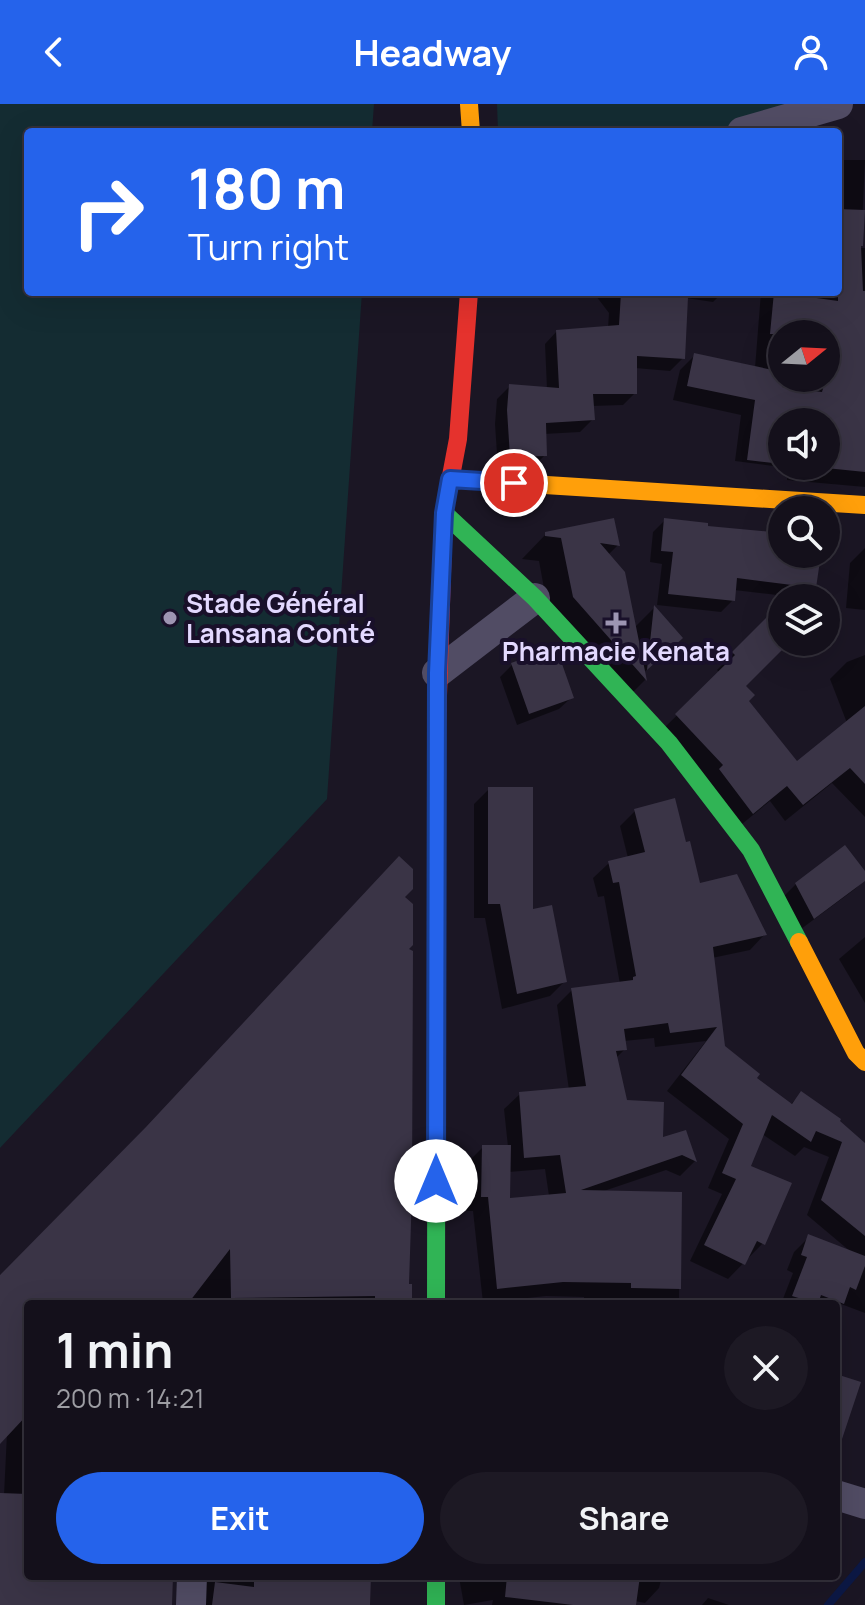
<!DOCTYPE html>
<meta charset="utf-8">
<style>
:root{--surface:#14101b;--page:#1d1924;--text:#f1f3f6;--muted:#9d9da3;--line:#33303a;--accent:#2563eb}
body{margin:0;font-family:Manrope,sans-serif;background:var(--page);color:var(--text);height:100vh;display:flex;flex-direction:column;font-size:30px;white-space:nowrap}
*{box-sizing:border-box;margin:0}
p{font-size:26px;color:var(--muted)}
.icon{flex:none;width:44px;height:44px;fill:none;stroke:currentColor;stroke-width:2;stroke-linecap:round;stroke-linejoin:round}
.map{position:relative;flex:1;overflow:hidden}
.sheet{position:absolute;left:24px;top:1196px;width:816px;height:280px;display:flex;flex-direction:column;background:var(--surface);border-radius:8px;box-shadow:0 8px 32px #0002,0 0 0 2px var(--line)}
.sheet>*{flex:none}
.hud{position:absolute;left:24px;top:24px;width:818px;height:168px;border-radius:8px;box-shadow:0 8px 32px #0002,0 0 0 2px var(--line);background:#2563eb;color:#fff;overflow:hidden}
.needle{width:52px;rotate:72deg}
.controls{position:absolute;left:768px;top:216px;display:grid;gap:16px}
.controls a{display:grid;place-items:center;width:72px;height:72px;border-radius:50%;background:var(--surface);box-shadow:0 8px 32px #0002,0 0 0 2px var(--line);font-size:40px}
.pin{position:absolute;display:grid;place-items:center;width:68px;height:68px;color:#fff;margin:-34px;border:4px solid #fff;border-radius:50%;box-shadow:0 2px 8px #0007}
.me{position:absolute;width:88px;margin:-44px;rotate:0deg;stroke-linejoin:round;filter:drop-shadow(0 0 6px #0008)}
.turn{display:flex;align-items:center;gap:28px;height:168px;padding:0 32px;font-size:36px}
.turn .icon{width:104px;height:104px;stroke-width:2.5}
.turn b{display:block;font-size:56px;line-height:68px}
.round{display:grid;place-items:center;flex:none;width:84px;height:84px;border-radius:42px;background:var(--page)}
.overview{display:flex;align-items:center;justify-content:space-between;height:136px;padding:0 32px}
h1{font-size:48px;font-weight:700;line-height:60px}
.button{display:flex;gap:16px;margin-top:auto;padding:16px 32px}
.button a{flex:1;height:92px;border-radius:48px;background:var(--accent);color:#fff;font-size:32px;font-weight:700;line-height:92px;text-align:center}
.button a+a{background:var(--page);color:var(--text)}
header{display:flex;justify-content:space-between;align-items:center;height:104px;padding:0 32px;background:var(--accent);color:#fff;font-size:36px;font-weight:700}
.map>svg:first-child{display:block}
.green{fill:#142c32}
.shadow{fill:#0007;fill-rule:evenodd}
.lines{fill:none;stroke-linecap:round;stroke-linejoin:round}
.stream{stroke:#0c1845;stroke-width:8}
.building{fill:#3a3446}
.street{stroke:#514c64;stroke-width:30}
.fast{stroke:#30b455;stroke-width:18}
.slow{stroke:#ff9f0a;stroke-width:18}
.jam{stroke:#e5322d;stroke-width:18}
.route-casing{stroke:#184099;stroke-width:20}
.route{stroke:#2563eb;stroke-width:14}
.poi-dot{fill:#9d95b2;stroke:#19102a;stroke-width:3}
.labels{text-anchor:middle;dominant-baseline:central;stroke-width:8;stroke-linejoin:round;paint-order:stroke}
.poi-label{font-size:26px;font-weight:bold;fill:#e3d9ff;stroke:#19102a;text-anchor:start}
</style>
<header><svg class="icon" aria-label="back" viewBox="0 0 24 24"><path d="M15 5l-7 7 7 7"/></svg>Headway<svg class="icon" aria-label="person" viewBox="0 0 24 24"><circle cx="12" cy="8" r="4"/><path d="M4 21q1-7 8-7t8 7"/></svg></header>
<div class="map">
<svg width="865" height="1501" viewBox="0 0 865 1501">
<rect width="100%" height="100%" fill="#1b1624"/>
<path class="green" d="M 0,0 L 374,0 L 372,28 L 28,28 L 28,188 L 362,188 L 327,695 L 0,1044 Z
M 497,0 L 810,0 L 713,28 L 498,28 Z"/>
<path class="shadow" d="M 841,56 L 865,56 L 861,144 L 865,144 L 865,383 L 787,376 L 788,364 L 735,357 L 741,311 L 673,296 L 680,266 L 695,251 L 755,264 L 761,188 L 838,188 L 838,59 ZM 782,230 L 826,230 L 826,274 L 782,274 ZM 782,318 L 826,318 L 826,362 L 782,362 Z
M 593,188 L 723,188 L 713,198 L 686,194 L 683,254 L 670,267 L 635,264 L 635,289 L 623,301 L 592,302 L 593,315 L 580,328 L 544,330 L 545,351 L 532,364 L 498,365 L 495,320 L 497,295 L 510,282 L 547,285 L 545,240 L 557,227 L 608,224 L 609,209 Z
M 665,416 L 706,424 L 782,432 L 782,450 L 819,450 L 814,483 L 804,494 L 734,486 L 733,496 L 721,508 L 657,501 L 662,460 L 650,458 L 653,428 Z
M 546,430 L 618,441 L 608,451 L 634,524 L 654,504 L 657,557 L 643,569 L 645,576 L 623,598 L 550,517 L 539,457 L 522,455 Z
M 865,444 L 865,506 L 846,504 L 850,459 Z
M 782,501 L 782,538 L 787,538 L 743,582 L 746,597 L 796,660 L 847,619 L 830,575 L 847,558 L 865,551 L 865,713 L 832,679 L 785,717 L 770,697 L 736,725 L 660,628 L 720,569 L 717,566 Z
M 512,561 L 571,594 L 559,605 L 517,621 L 500,573 Z
M 489,685 L 531,807 L 565,877 L 550,892 L 502,905 L 485,814 L 474,814 L 474,700 Z
M 635,707 L 698,781 L 764,831 L 750,846 L 712,854 L 723,943 L 755,975 L 790,1001 L 801,990 L 865,1041 L 865,1209 L 841,1200 L 836,1205 L 836,1200 L 781,1200 L 793,1169 L 787,1166 L 794,1148 L 809,1133 L 851,1148 L 807,1111 L 829,1053 L 804,1043 L 795,1052 L 762,1030 L 748,1063 L 763,1139 L 728,1175 L 690,1157 L 722,1090 L 708,1084 L 729,1035 L 667,987 L 706,937 L 655,943 L 654,934 L 624,937 L 625,945 L 615,955 L 625,998 L 661,1036 L 685,1028 L 695,1057 L 680,1072 L 666,1066 L 601,1088 L 680,1089 L 679,1198 L 683,1200 L 584,1200 L 584,1193 L 546,1192 L 483,1199 L 473,1107 L 467,1107 L 468,1058 L 483,1043 L 508,1043 L 504,1005 L 520,990 L 569,986 L 557,901 L 572,886 L 620,880 L 604,792 L 598,793 L 593,774 L 609,759 L 628,754 L 620,722 ZM 545,1065 L 549,1092 L 508,1096 L 509,1068 Z
M 865,771 L 865,775 L 855,785 L 801,825 L 784,792 L 796,780 Z
M 402,793 L 405,845 L 407,1182 L 411,1200 L 28,1200 L 28,1472 L 171,1472 L 170,1501 L 0,1501 L 0,1391 L 4,1391 L 7,1329 L 0,1337 L 0,1171 L 130,1041 Z
M 865,833 L 865,899 L 839,855 Z
M 175,1472 L 369,1472 L 368,1501 L 197,1501 L 184,1475 Z
M 662,1472 L 659,1484 L 645,1499 L 635,1497 L 634,1501 L 492,1501 L 493,1496 L 464,1501 L 459,1473 Z
M 708,1494 L 729,1501 L 702,1501 Z"/>
<g class="lines">
<path class="stream" d="M 828,1501 L 865,1458"/>
</g>
<path class="building" d="M 838,105 L 865,106 L 863,142 L 861,142 L 863,187 L 865,187 L 865,368 L 826,364 L 826,318 L 782,318 L 782,360 L 747,356 L 755,296 L 687,282 L 694,249 L 782,268 L 782,283 L 822,288 L 826,274 L 826,230 L 770,230 L 774,188 L 838,197 Z
M 621,189 L 688,193 L 685,255 L 637,252 L 637,290 L 593,290 L 595,316 L 546,319 L 547,352 L 510,353 L 507,306 L 509,280 L 559,284 L 556,226 L 619,221 Z
M 614,414 L 620,442 L 600,439 L 625,468 L 647,577 L 573,493 L 561,434 L 545,432 L 545,428 Z
M 664,414 L 708,419 L 708,422 L 782,429 L 782,450 L 821,450 L 816,484 L 737,474 L 735,497 L 668,490 L 673,448 L 661,447 Z
M 782,498 L 782,546 L 746,582 L 755,591 L 749,597 L 797,657 L 865,602 L 865,680 L 850,664 L 803,701 L 787,682 L 753,710 L 719,665 L 723,661 L 675,610 L 735,551 L 732,548 Z
M 654,501 L 683,534 L 647,566 Z
M 550,545 L 561,557 L 574,594 L 529,610 L 511,559 Z
M 488,683 L 533,683 L 533,805 L 552,801 L 567,878 L 517,890 L 500,800 L 488,800 Z
M 675,694 L 686,738 L 690,737 L 700,779 L 737,770 L 767,831 L 713,843 L 725,942 L 760,970 L 757,974 L 792,1000 L 801,987 L 841,1015 L 840,1017 L 865,1039 L 865,1132 L 821,1096 L 842,1038 L 816,1027 L 811,1038 L 772,1011 L 751,1062 L 792,1079 L 765,1141 L 757,1137 L 745,1161 L 704,1141 L 736,1075 L 722,1069 L 743,1020 L 681,971 L 717,923 L 670,929 L 668,919 L 624,925 L 627,946 L 616,947 L 627,996 L 664,998 L 663,1033 L 686,1026 L 697,1058 L 682,1051 L 581,1086 L 682,1088 L 681,1185 L 631,1184 L 631,1179 L 563,1178 L 497,1185 L 488,1093 L 481,1093 L 482,1041 L 511,1041 L 510,1094 L 566,1089 L 560,1051 L 524,1054 L 519,988 L 586,982 L 571,884 L 633,876 L 633,873 L 636,872 L 619,778 L 613,779 L 608,757 L 645,748 L 634,705 Z
M 845,741 L 865,767 L 865,777 L 814,815 L 795,779 Z
M 399,752 L 413,765 L 413,785 L 405,793 L 413,800 L 413,841 L 409,845 L 413,847 L 412,1088 L 409,1180 L 412,1180 L 412,1200 L 375,1200 L 375,1192 L 231,1194 L 230,1145 L 190,1197 L 143,1194 L 150,1200 L 28,1200 L 28,1310 L 0,1340 L 0,1171 L 146,1023 Z
M 808,1130 L 865,1152 L 865,1162 L 856,1186 L 850,1183 L 844,1200 L 821,1191 L 818,1200 L 792,1192 L 807,1153 L 801,1151 Z
M 836,1270 L 861,1278 L 840,1341 L 836,1340 Z
M 0,1389 L 28,1390 L 28,1472 L 173,1472 L 172,1501 L 0,1501 Z
M 254,1472 L 371,1472 L 370,1501 L 212,1501 L 215,1478 L 254,1483 Z
M 507,1472 L 640,1472 L 636,1501 L 573,1501 L 505,1493 Z"/>
<g class="lines">
<path class="street" d="M 742,28 L 838,0
M 437,569 L 535,494
M 836,1391 L 865,1400
M 191,1501 L 192,1472"/>
<path class="fast" d="M 444,409 L 535,494 L 669,639 L 751,746 L 799,838
M 436,1200 L 437,622
M 436,1472 L 436,1501"/>
<path class="slow" d="M 469,0 L 471,28
M 450,375 L 865,401
M 799,838 L 856,949 L 865,958"/>
<path class="jam" d="M 437,622 L 444,409 L 458,335 L 469,188"/>
</g>
<g class="lines">
<defs>
<path id="route" d="M 436,1077 L 437,569 L 444,409 L 450,375 L 514,379"/>
</defs>
<use href="#route" class="route-casing"/>
<use href="#route" class="route"/>
</g>
<g class="poi-dot">
<circle cx="170" cy="514" r="8"/>
<path d="M612 507h8v8h8v8h-8v8h-8v-8h-8v-8h8z"/>
</g>
<g class="labels">
<g class="poi-label">
<text x="186" y="499">Stade Général<tspan x="186" dy="30">Lansana Conté</tspan></text>
<text x="616" y="547" text-anchor="middle">Pharmacie Kenata</text>
</g>
</g>
</svg>
<div class="controls">
<a><svg class="needle" viewBox="-14 -14 28 28"><path d="M0-13l5 13h-10z" fill="#e53935"/><path d="M0 13l5-13h-10z" fill="#9d9da3"/></svg></a>
<a><svg class="icon" aria-label="sound" viewBox="0 0 24 24"><path d="M4 9h4l5-4v14l-5-4H4zM17 9q2 3 0 6"/></svg></a>
<a><svg class="icon" aria-label="search" viewBox="0 0 24 24"><circle cx="10" cy="10" r="6"/><path d="M15 15l6 6"/></svg></a>
<a><svg class="icon" aria-label="layers" viewBox="0 0 24 24"><path d="M12 4l9 5-9 5-9-5zM3 14l9 5 9-5"/></svg></a>
</div>
<div class="pin" style="left:514px;top:379px;background:#d93025"><svg class="icon" aria-label="arrive" viewBox="0 0 24 24"><path d="M6 21V4h12l-3 4 3 4H6"/></svg></div>
<svg class="me" style="left:436px;top:1077px" viewBox="-20 -20 40 40"><circle r="19" fill="#fff"/><path d="M0-13L10 11 0 6-10 11z" fill="#2563eb"/></svg>
<div class="hud">
<div class="turn"><svg class="icon" aria-label="right" viewBox="0 0 24 24"><path d="M7 20v-9h11M14 6l5 5-5 5"/></svg><div><b>180 m</b>Turn right</div></div>
</div>
<section class="sheet">
<div class="overview"><div><h1>1 min</h1><p>200 m · 14:21</p></div><a class="round"><svg class="icon" aria-label="close" viewBox="0 0 24 24"><path d="M6 6l12 12M18 6L6 18"/></svg></a></div>
<div class="button"><a>Exit</a><a>Share</a></div>
</section>
</div>
